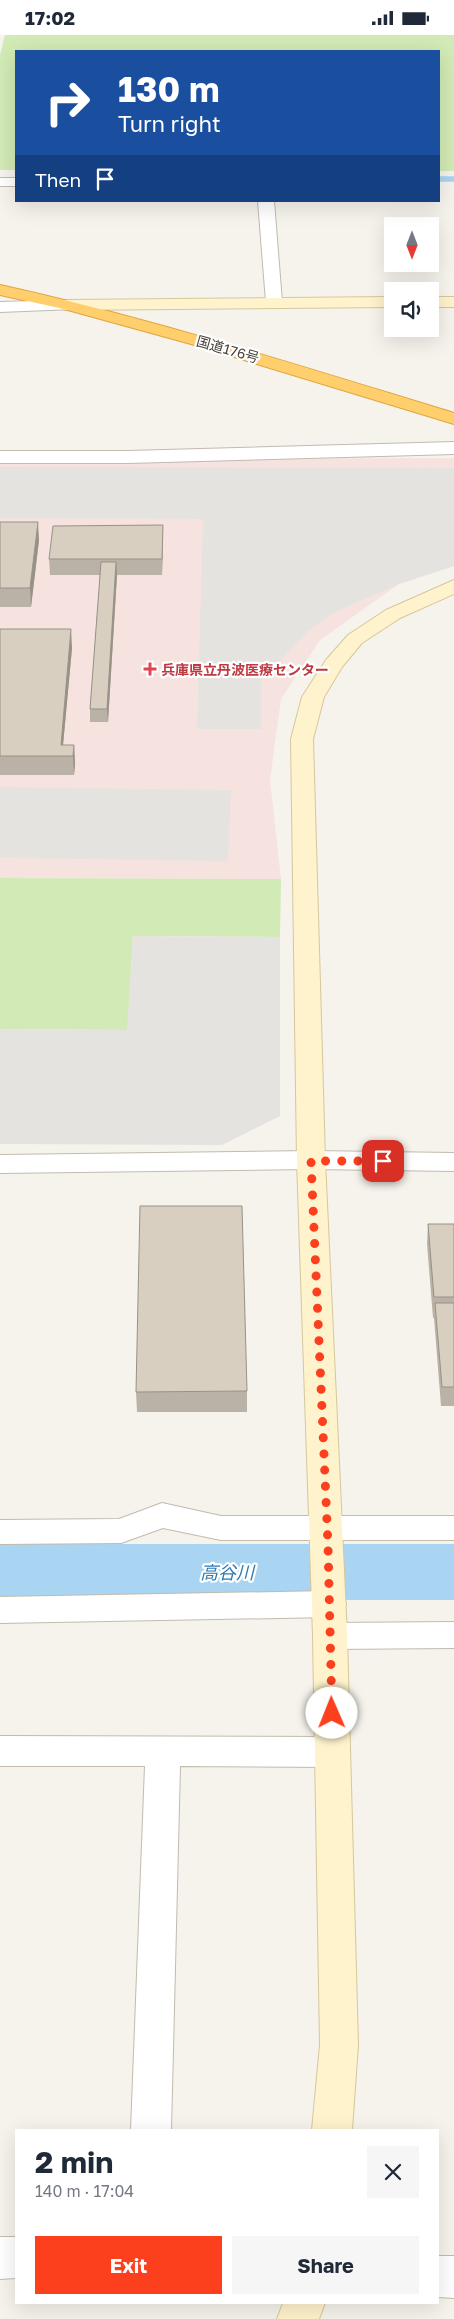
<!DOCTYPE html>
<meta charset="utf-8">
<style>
:root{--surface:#fff;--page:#f6f6f7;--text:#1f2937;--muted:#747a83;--accent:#fc3f1d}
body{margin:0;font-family:"Golos Text","Noto Sans JP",sans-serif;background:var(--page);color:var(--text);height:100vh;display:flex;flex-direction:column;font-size:19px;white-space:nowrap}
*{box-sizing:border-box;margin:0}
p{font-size:16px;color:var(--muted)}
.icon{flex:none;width:28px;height:28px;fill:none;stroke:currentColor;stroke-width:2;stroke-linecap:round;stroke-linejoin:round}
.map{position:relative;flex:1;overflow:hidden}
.side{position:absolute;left:15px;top:2094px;width:424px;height:175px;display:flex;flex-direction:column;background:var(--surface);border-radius:0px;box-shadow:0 5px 20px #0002}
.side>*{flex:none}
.guide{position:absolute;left:15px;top:15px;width:425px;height:152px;border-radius:0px;box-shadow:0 5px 20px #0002;background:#1a4fa0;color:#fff;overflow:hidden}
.needle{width:32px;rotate:180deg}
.fabs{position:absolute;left:384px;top:182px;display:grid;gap:10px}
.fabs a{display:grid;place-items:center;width:55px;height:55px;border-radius:0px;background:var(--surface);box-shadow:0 5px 20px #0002;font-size:25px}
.pin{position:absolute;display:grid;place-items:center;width:42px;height:42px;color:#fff;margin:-21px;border-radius:10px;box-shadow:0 2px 8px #0006}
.me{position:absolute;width:55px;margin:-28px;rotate:359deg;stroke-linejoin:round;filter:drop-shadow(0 0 4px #0008)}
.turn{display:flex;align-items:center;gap:18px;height:105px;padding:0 20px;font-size:22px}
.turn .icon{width:65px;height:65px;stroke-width:2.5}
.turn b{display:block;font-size:35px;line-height:42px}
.then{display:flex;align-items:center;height:48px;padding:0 20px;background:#0003;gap:10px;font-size:19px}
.round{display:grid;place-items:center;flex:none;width:52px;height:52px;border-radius:0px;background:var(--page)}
.head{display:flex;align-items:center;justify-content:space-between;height:85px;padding:0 20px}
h1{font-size:30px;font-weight:700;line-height:38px}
.button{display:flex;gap:10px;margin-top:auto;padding:10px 20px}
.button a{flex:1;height:58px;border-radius:0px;background:var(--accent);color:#fff;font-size:20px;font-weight:700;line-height:58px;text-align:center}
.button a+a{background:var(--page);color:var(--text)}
.status{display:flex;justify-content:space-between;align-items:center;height:35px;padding:0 25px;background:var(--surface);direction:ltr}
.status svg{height:14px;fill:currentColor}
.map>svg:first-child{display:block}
.medical{fill:#f6e3e0}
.green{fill:#d2eab5}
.parking{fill:#e5e3e0}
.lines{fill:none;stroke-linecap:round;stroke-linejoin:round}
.stream{stroke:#a9d4f2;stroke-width:5.5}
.river{fill:#a9d4f2;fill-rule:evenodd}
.street-casing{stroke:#c2bbae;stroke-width:2}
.secondary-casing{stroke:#d6c79b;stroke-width:2}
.highway-casing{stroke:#e0a43c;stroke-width:2}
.street{fill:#fff;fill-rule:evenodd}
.secondary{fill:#fff3cd;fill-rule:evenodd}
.highway{fill:#ffcf6e;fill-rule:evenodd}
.wall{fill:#bab2a6}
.shaded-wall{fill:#979187}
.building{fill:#d8cfc1;stroke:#979187}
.route{stroke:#fc3f1d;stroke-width:9;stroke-dasharray:0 16.2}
.health-dot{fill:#e0444e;stroke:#fff;stroke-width:2}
.labels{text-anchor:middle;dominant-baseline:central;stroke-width:4.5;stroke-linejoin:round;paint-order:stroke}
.far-street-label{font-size:14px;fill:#4b4439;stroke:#fff}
.far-health-label{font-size:14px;font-weight:bold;fill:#be3a42;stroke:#fff;text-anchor:start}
.water-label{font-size:18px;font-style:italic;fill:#2e7ab2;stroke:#fff}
</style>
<div class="status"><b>17:02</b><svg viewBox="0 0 49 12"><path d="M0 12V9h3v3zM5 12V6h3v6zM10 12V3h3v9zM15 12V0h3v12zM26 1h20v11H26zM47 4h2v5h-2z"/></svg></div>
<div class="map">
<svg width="454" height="2284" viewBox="0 0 454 2284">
<rect width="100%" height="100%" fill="#f6f3ec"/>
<path class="medical" d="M 454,423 L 454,531 L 399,549 L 320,605 L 281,664 L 270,745 L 281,844 L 0,843 L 0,424 Z"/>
<path class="green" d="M 5,0 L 454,0 L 454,136 L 439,136 L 439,16 L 16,16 L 16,135 L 0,135 L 0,20 Z
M 0,843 L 281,844 L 280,902 L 133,901 L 128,995 L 0,994 Z"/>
<path class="parking" d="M 0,432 L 454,433 L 454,531 L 399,549 L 335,577 L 308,596 L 261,645 L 261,694 L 197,694 L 203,484 L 0,483 Z
M 0,752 L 231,755 L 228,826 L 0,823 Z
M 133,901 L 280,902 L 280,1081 L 222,1110 L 0,1109 L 0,994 L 127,995 Z"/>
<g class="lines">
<path class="stream" d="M 439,144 L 454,144"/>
<path class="river" d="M 0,1509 L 454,1509 L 454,1565 L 0,1565 Z"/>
<defs>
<path id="street" d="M 0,143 L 16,143 L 16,151 L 0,151 Z
M 258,166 L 274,166 L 282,267 L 280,271 L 268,271 L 266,267 Z
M 67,265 L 73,266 L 75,270 L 73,274 L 0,277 L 0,267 Z
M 454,407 L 454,419 L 128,428 L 0,428 L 0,416 L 128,416 Z
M 311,1116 L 454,1118 L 454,1136 L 311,1134 L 0,1138 L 0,1120 Z
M 162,1468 L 221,1481 L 454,1481 L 454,1505 L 221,1505 L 163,1493 L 121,1508 L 0,1509 L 0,1485 L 119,1484 Z
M 330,1556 L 342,1560 L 346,1569 L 342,1578 L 330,1582 L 0,1588 L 0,1562 Z
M 454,1587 L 454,1613 L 330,1614 L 318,1611 L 313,1601 L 318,1591 L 330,1588 Z
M 0,1701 L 333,1702 L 345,1707 L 350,1717 L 345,1727 L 333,1732 L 180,1731 L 171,2095 L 131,2095 L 145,1731 L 0,1731 Z
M 0,2202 L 16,2202 L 16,2243 L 0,2244 Z
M 438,2221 L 454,2221 L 454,2263 L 438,2262 Z"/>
<path id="secondary" d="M 392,262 L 392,272 L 67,275 L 61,274 L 59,270 L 61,266 L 67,265 Z
M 430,262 L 454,262 L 454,272 L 430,272 Z
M 454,545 L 454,559 L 400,583 L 362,608 L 342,632 L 324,662 L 313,704 L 325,1125 L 347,1601 L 358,2010 L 352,2095 L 312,2095 L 320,2010 L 313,1601 L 297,1125 L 291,704 L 302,662 L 326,625 L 348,600 L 386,575 Z
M 283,2268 L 325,2268 L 319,2284 L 277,2284 Z"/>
<path id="highway" d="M 0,250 C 154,284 303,332 454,378 L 454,389 L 191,309 L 64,274 L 0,260 Z"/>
</defs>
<use href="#street" class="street-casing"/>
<use href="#secondary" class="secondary-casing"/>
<use href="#highway" class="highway-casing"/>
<use href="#street" class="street"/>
<use href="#secondary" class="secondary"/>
<use href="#highway" class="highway"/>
</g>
<path class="wall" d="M 0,487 L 39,505 L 31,572 L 0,572 Z
M 163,490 L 162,540 L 117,540 L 108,687 L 90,687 L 90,674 L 100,540 L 50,540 L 49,524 Z
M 0,594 L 72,613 L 63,710 L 74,710 L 75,729 L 74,740 L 0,740 Z
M 428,1189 L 454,1189 L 454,1371 L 441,1371 L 434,1283 L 433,1283 L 427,1209 Z
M 247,1356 L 247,1377 L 137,1377 L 136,1357 Z"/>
<path class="shaded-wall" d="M 38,487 L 39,505 L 31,572 L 30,553 Z
M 163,490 L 163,506 L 162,540 L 162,524 Z
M 116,527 L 117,540 L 108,687 L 107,674 Z
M 71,594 L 72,613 L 62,721 L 61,710 Z
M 74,710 L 75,729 L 74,740 L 73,721 Z"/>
<path class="building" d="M 0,487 L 38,487 L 30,553 L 0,553 Z
M 163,490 L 162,524 L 49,524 L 53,491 Z
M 101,527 L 116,527 L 107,674 L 90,674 Z
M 0,594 L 71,594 L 61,710 L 74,710 L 73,721 L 0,721 Z
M 140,1171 L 242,1171 L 247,1356 L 136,1357 Z
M 428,1189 L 454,1189 L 454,1262 L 434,1262 Z
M 435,1268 L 454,1268 L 454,1352 L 442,1352 Z"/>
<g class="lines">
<path class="route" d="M 332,1678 L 328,1510 L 311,1126 L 383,1126"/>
</g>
<path class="health-dot" d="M147.5 626.5h5v5h5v5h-5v5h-5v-5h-5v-5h5z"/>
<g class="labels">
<g class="far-street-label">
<text transform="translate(228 314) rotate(16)">国道176号</text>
</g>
<g class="far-health-label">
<text x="161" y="634">兵庫県立丹波医療センター</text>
</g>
<g class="water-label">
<text x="227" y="1537">高谷川</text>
</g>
</g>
</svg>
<div class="fabs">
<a><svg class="needle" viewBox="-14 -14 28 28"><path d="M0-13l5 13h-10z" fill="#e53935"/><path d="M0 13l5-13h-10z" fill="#747a83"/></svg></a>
<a><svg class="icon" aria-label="sound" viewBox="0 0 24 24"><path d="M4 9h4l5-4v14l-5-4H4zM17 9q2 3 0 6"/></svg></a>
</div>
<div class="pin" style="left:383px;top:1126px;background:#d93025"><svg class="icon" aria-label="arrive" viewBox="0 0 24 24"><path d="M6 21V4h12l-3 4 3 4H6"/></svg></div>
<svg class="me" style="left:332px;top:1678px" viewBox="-20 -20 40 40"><circle r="19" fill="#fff"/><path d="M0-13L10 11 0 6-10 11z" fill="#fc3f1d"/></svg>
<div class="guide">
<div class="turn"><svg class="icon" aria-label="right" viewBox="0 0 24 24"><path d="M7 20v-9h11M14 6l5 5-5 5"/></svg><div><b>130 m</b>Turn right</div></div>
<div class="then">Then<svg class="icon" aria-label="arrive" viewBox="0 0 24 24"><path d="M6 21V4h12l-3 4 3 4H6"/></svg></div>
</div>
<section class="side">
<div class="head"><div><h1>2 min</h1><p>140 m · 17:04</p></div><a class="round"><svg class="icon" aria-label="close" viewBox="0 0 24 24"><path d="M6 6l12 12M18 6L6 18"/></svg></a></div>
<div class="button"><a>Exit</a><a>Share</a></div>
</section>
</div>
